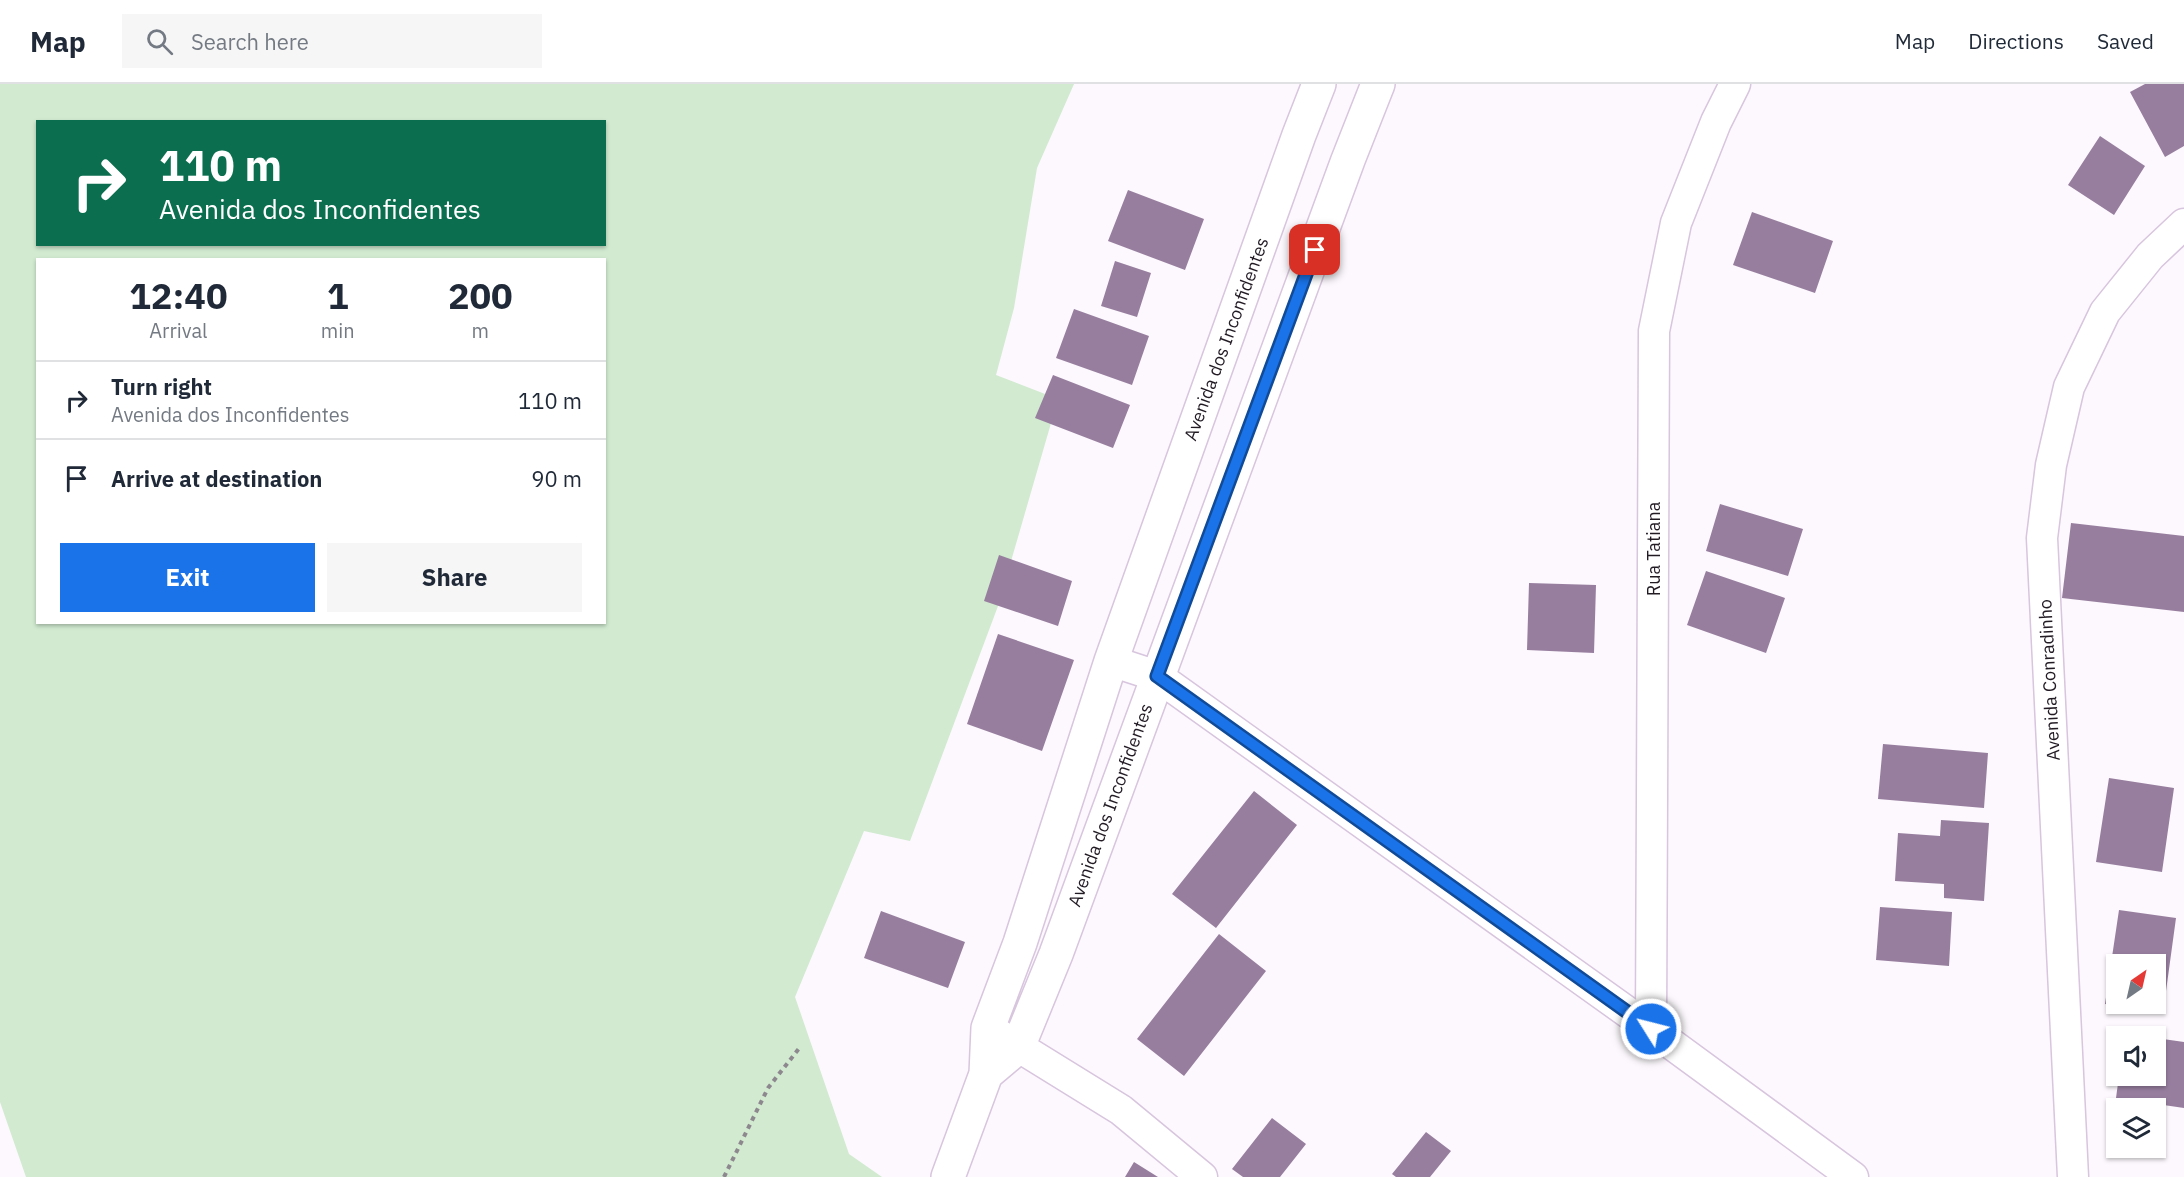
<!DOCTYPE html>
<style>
:root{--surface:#fff;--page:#f6f6f7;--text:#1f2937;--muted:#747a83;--line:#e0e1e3;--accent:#1a73e8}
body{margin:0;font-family:"IBM Plex Sans",sans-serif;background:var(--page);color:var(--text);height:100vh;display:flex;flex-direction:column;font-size:22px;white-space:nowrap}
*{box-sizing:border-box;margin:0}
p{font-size:20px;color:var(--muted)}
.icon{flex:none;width:33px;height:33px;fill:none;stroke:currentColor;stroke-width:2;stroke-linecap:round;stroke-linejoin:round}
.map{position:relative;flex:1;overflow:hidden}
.panel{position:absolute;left:36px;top:174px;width:570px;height:366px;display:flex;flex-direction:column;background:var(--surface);border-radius:0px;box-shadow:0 2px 4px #0004}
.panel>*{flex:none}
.banner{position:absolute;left:36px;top:36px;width:570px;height:126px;border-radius:0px;box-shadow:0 2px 4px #0004;background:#0b6e4f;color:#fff;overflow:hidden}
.needle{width:39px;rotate:34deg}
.fabs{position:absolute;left:2106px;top:870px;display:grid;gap:12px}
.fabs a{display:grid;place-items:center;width:60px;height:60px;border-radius:0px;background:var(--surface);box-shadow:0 2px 4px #0004;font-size:30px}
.pin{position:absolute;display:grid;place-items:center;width:51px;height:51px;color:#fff;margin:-26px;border-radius:12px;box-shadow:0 3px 9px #0006}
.me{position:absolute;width:66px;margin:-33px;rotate:306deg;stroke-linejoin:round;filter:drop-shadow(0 0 4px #0008)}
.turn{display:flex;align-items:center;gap:21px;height:126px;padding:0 24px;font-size:27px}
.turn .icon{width:78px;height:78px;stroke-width:2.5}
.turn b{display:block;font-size:42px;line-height:51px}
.eta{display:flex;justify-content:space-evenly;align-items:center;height:102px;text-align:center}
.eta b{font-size:36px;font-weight:800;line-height:42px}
.action{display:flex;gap:12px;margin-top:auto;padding:12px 24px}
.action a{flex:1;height:69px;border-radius:0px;background:var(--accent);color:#fff;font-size:24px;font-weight:800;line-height:69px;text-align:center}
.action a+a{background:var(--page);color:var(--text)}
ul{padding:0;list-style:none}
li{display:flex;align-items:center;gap:18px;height:78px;padding:0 24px;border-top:2px solid var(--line)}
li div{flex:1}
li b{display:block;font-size:22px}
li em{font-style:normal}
header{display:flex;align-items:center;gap:36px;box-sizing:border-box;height:84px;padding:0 30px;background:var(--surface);border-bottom:2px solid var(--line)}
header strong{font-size:28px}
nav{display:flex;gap:33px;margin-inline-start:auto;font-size:21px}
.search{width:420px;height:54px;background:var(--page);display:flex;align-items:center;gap:15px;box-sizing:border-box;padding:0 21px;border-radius:0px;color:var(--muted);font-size:22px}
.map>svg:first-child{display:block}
.green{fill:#d1ead0;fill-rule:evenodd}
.building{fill:#977e9f;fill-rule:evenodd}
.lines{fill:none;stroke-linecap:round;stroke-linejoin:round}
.street-casing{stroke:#d8c5de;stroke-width:33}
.secondary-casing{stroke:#d8c5de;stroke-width:36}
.path{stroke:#8d878e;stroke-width:4;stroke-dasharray:4.5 4.5;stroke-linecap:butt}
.street{stroke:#fff;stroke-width:30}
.secondary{stroke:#fff;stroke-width:33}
.route-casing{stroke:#114b97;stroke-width:15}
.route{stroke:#1a73e8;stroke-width:10}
.labels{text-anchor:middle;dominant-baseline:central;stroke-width:4.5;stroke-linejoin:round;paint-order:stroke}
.street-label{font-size:18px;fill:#221b24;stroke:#fff}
</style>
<header>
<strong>Map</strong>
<div class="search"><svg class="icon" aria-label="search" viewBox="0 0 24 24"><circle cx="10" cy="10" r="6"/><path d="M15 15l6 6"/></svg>Search here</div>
<nav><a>Map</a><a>Directions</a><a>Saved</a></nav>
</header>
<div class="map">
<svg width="2184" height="1093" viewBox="0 0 2184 1093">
<rect width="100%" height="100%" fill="#fcf8fd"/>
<path class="green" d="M 0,0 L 1074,0 L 1037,84 L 1014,224 L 996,291 L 1058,315 L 998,522 L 910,757 L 864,747 L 795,913 L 849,1070 L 882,1093 L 26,1093 L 0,1018 ZM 38,38 L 604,38 L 604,160 L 38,160 ZM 38,176 L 604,176 L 604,538 L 38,538 Z"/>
<path class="building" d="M 2145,0 L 2184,0 L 2184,62 L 2165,73 L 2130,8 Z
M 2100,52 L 2145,82 L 2114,131 L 2068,101 Z
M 1128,106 L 1204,135 L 1185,186 L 1108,157 Z
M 1752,128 L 1833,157 L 1815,209 L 1733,181 Z
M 1115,177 L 1151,189 L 1137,233 L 1101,222 Z
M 1074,225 L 1149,252 L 1132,301 L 1056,274 Z
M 1053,291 L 1130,321 L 1113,364 L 1035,334 Z
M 1720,420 L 1803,445 L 1788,492 L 1706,467 Z
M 2071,439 L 2184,452 L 2184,528 L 2062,514 Z
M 999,471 L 1072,497 L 1058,542 L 984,517 Z
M 1706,487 L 1785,514 L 1766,569 L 1687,541 Z
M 1529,499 L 1596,501 L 1594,569 L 1527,566 Z
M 998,550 L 1074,576 L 1042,667 L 967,640 Z
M 1883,660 L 1988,669 L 1984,724 L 1878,715 Z
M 2109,694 L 2174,704 L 2162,788 L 2096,778 Z
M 1254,707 L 1297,741 L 1216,844 L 1172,810 Z
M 1941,736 L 1989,739 L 1984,817 L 1944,814 L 1944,800 L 1895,797 L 1898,749 L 1940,752 Z
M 1880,823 L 1952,828 L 1949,882 L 1876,876 Z
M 2119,826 L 2176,834 L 2163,929 L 2105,920 ZM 2116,880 L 2156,880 L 2156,920 L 2116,920 Z
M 881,827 L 965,858 L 948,904 L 864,874 Z
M 1219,850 L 1266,887 L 1184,992 L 1137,955 Z
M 2156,954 L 2184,958 L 2184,1024 L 2116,1014 L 2119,992 L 2156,992 Z
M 1272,1034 L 1306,1060 L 1280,1093 L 1243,1093 L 1232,1085 Z
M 1426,1048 L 1451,1067 L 1430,1093 L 1396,1093 L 1392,1090 Z
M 1134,1078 L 1158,1093 L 1125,1093 Z"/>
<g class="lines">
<defs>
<path id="street" d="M 1111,577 L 1157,592 L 1651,945 L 1853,1093
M 1651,945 L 1654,247 L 1676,139 L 1716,38 L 1735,0
M 998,950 L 1121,1026 L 1202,1093
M 2073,1093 L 2042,454 L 2051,381 L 2069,303 L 2105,228 L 2150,172 L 2184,140"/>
<path id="secondary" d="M 986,990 L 1018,963 L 1056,870 L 1348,76 L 1378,0
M 948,1093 L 986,990 L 988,944 L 1020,859 L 1111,577 L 1299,51 L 1319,0"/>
</defs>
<use href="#street" class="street-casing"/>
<use href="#secondary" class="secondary-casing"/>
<path class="path" d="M 724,1093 L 768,1004 L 801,962"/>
<use href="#street" class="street"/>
<use href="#secondary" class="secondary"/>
</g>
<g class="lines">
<defs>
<path id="route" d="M 1315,166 L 1157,592 L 1651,945"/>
</defs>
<use href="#route" class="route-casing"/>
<use href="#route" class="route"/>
</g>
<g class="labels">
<g class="street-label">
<text transform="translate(1226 255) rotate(-70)">Avenida dos Inconfidentes</text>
<text transform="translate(1653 465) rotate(-90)">Rua Tatiana</text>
<text transform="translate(2049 596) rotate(-93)">Avenida Conradinho</text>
<text transform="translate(1110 721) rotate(-70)">Avenida dos Inconfidentes</text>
</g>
</g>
</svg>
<div class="fabs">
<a><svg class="needle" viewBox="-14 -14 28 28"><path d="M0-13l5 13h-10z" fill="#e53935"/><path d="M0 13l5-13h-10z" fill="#747a83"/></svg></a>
<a><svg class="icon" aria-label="sound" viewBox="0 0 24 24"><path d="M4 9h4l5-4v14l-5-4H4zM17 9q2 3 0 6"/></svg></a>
<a><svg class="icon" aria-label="layers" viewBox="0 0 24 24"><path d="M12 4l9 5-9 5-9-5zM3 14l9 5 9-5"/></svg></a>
</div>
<div class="pin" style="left:1315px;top:166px;background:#d93025"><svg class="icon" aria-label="arrive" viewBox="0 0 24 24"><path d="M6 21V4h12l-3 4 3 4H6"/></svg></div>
<svg class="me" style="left:1651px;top:945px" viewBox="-20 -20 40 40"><circle r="17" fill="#1a73e8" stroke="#fff" stroke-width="3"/><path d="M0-11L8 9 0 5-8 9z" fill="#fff"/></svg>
<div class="banner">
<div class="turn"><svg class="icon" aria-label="right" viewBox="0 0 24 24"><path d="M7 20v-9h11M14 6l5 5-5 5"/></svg><div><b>110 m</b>Avenida dos Inconfidentes</div></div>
</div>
<section class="panel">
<div class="eta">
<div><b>12:40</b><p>Arrival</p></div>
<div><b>1</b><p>min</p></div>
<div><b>200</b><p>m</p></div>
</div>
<ul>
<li><svg class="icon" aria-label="right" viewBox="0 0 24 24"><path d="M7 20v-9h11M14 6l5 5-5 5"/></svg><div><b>Turn right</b><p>Avenida dos Inconfidentes</p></div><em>110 m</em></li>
<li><svg class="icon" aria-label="arrive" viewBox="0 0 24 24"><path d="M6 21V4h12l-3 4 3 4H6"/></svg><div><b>Arrive at destination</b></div><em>90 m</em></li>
</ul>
<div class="action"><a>Exit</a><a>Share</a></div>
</section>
</div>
